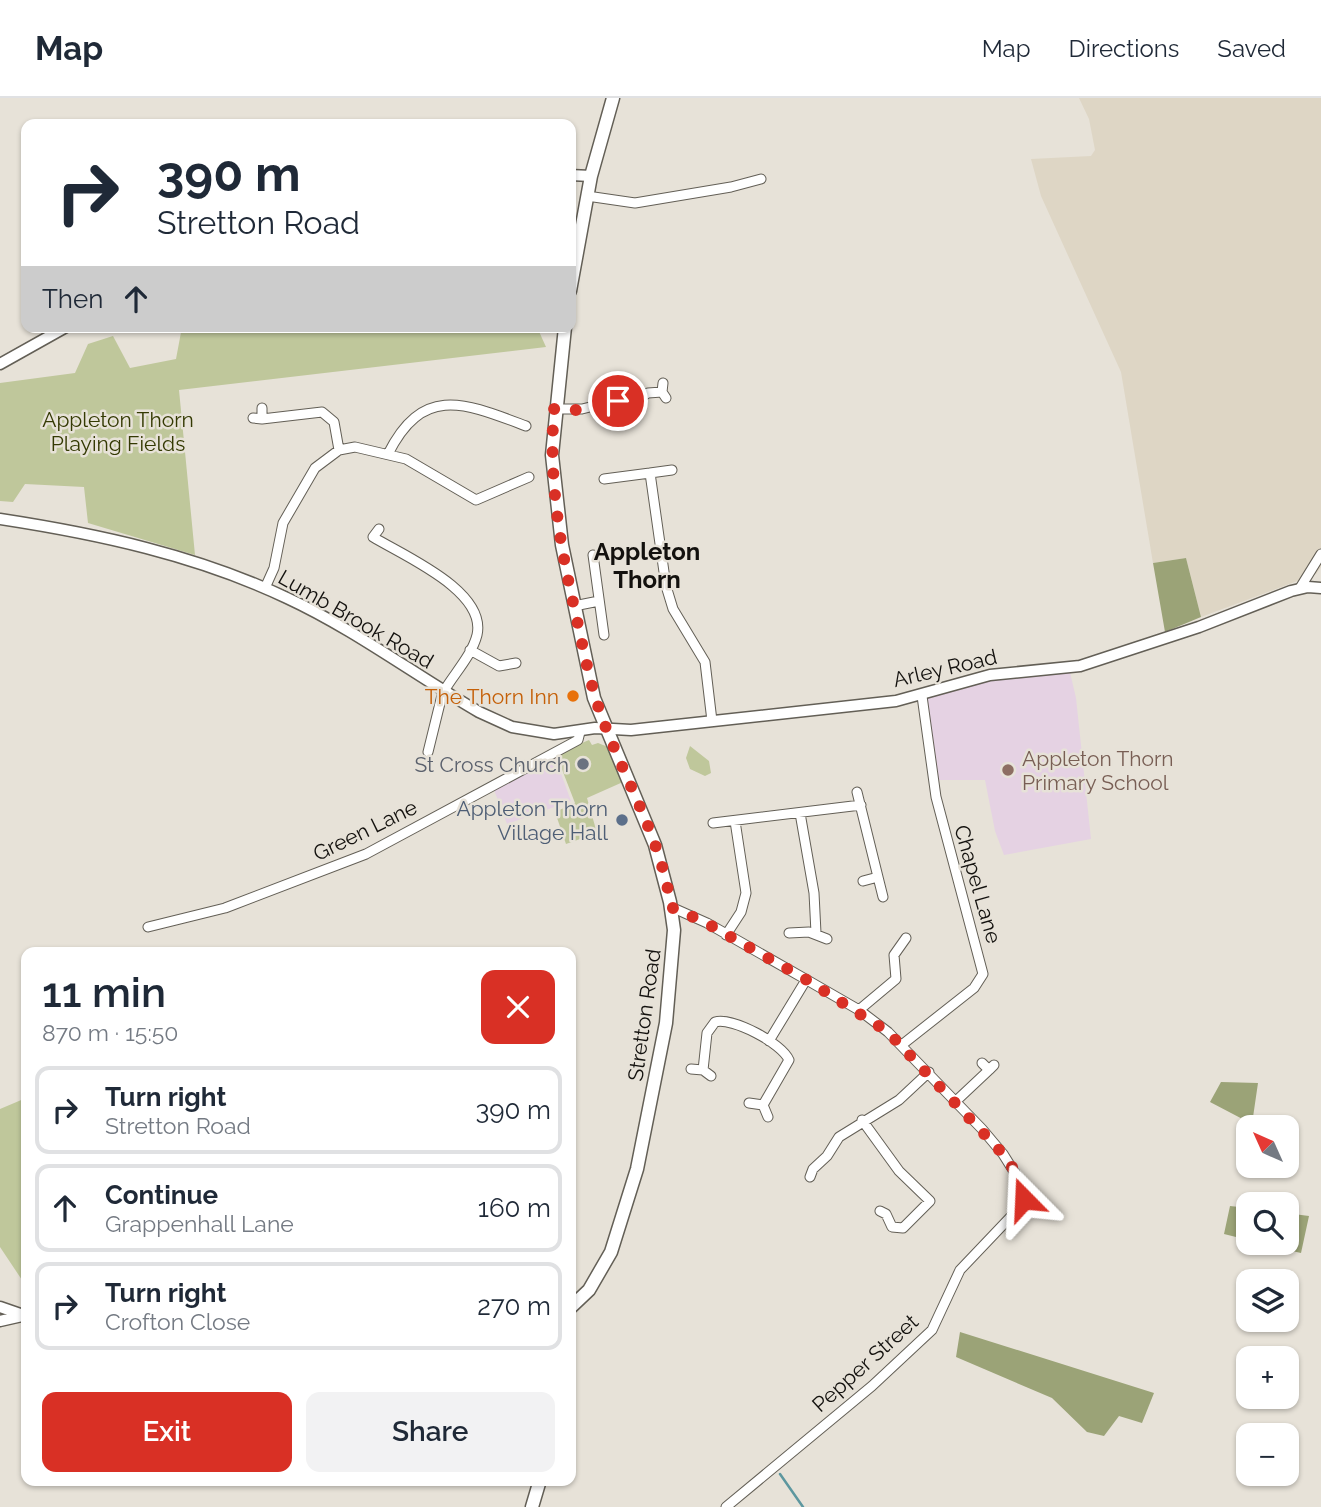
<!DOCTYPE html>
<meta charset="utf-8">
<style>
:root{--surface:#fff;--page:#f2f2f3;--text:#1f2937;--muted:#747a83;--line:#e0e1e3;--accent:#d93025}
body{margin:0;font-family:Raleway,sans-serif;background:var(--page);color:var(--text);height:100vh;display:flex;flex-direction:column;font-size:26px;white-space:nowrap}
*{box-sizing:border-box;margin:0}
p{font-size:23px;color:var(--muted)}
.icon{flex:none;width:38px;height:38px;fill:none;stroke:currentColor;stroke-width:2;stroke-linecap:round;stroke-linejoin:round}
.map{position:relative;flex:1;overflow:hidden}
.details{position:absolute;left:21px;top:849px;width:555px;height:539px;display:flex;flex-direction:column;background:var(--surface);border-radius:14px;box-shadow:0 2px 5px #0004}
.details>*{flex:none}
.banner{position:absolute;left:21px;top:21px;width:555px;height:214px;border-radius:14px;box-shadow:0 2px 5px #0004;background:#fff;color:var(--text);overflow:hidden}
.needle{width:46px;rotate:315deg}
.tools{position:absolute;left:1236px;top:1017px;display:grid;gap:14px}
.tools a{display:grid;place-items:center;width:63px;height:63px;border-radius:14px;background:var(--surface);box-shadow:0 2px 5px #0004;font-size:35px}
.pin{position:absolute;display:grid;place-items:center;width:60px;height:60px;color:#fff;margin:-30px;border:4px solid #fff;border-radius:50%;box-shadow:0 2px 7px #0007}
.me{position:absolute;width:77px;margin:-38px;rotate:339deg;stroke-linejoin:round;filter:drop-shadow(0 0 5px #0008)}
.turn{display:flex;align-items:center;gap:24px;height:147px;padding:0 21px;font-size:32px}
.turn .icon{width:91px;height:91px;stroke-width:2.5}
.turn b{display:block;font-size:49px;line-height:60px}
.then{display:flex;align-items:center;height:66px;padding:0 21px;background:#0003;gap:14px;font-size:26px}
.round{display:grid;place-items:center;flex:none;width:74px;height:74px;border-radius:14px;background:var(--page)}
.overview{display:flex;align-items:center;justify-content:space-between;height:119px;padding:0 21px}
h1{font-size:42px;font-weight:600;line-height:52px}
.button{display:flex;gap:14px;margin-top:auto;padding:14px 21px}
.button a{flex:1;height:80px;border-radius:14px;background:var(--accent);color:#fff;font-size:28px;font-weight:600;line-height:80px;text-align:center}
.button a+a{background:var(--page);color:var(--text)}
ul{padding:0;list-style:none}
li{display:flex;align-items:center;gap:21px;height:88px;margin:0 14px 10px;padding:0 7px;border:4px solid var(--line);border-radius:14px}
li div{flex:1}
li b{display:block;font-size:26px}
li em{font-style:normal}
header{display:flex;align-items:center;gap:42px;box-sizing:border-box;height:98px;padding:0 35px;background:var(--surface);border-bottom:2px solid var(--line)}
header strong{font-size:33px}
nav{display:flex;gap:38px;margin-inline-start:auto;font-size:24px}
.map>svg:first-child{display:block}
.built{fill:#ded6c5}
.education{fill:#e5d2e3}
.green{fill:#bfc79b}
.forest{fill:#9ba377}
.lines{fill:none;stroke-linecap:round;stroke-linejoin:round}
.stream{stroke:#5d979f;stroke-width:2.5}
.minor-casing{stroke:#635f56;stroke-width:11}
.tertiary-casing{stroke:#635f56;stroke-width:13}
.secondary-casing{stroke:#635f56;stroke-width:15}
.minor{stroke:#fff;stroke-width:9}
.tertiary{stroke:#fff;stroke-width:10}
.secondary{stroke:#fff;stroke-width:12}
.route{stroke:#d93025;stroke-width:12;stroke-dasharray:0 21.6}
.food-dot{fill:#e8710a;stroke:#e7e2d8;stroke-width:2.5}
.worship-dot{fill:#6b7280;stroke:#e7e2d8;stroke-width:2.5}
.education-dot{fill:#8d6e63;stroke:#e7e2d8;stroke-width:2.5}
.service-dot{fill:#5c6f8a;stroke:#e7e2d8;stroke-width:2.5}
.labels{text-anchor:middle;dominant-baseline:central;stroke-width:5;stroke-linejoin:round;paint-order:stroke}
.park-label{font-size:21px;fill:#343a03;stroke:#e7e2d8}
.street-label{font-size:21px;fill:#13110e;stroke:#e7e2d8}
.food-label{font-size:21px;fill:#c56008;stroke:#e7e2d8;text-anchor:end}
.education-label{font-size:21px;fill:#785e54;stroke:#e7e2d8;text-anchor:start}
.worship-label{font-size:21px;fill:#5b616d;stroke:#e7e2d8;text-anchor:end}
.service-label{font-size:21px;fill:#4e5e75;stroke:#e7e2d8;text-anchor:end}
.quarter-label{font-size:24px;font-weight:bold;fill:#13110e;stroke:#e7e2d8}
</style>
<header>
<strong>Map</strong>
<nav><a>Map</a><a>Directions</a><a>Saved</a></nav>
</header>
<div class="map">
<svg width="1321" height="1409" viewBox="0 0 1321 1409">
<rect width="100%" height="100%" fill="#e7e2d8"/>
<path class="built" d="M 1079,0 L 1321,0 L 1321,469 L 1316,476 L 1201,519 L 1186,460 L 1153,465 L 1121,274 L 1041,98 L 1031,61 L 1091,58 L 1095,52 L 1089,21 Z"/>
<path class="education" d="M 1069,570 L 1076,600 L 1091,741 L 1004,757 L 995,733 L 985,682 L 933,682 L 922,598 L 954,588 Z
M 555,659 L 571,703 L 507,726 L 494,692 Z"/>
<path class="green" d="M 182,229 L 537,229 L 546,249 L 179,292 L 195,457 L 88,425 L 84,389 L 25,386 L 13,404 L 0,403 L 0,285 L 75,275 L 88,246 L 113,238 L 130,270 L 176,261 Z
M 589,642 L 592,647 L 598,645 L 608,649 L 623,684 L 587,700 L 597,735 L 566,746 L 555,714 L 575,705 L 556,656 Z
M 690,648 L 709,663 L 711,675 L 705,678 L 690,671 L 686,660 Z
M 26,1000 L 26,1188 L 0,1149 L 0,1011 Z"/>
<path class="forest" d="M 1186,460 L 1201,519 L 1165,534 L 1153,465 Z
M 1221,984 L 1258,985 L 1252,1026 L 1210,1004 Z
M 1230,1108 L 1248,1110 L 1248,1142 L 1224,1136 Z
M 1286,1115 L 1309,1118 L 1301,1155 L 1257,1145 L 1286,1144 Z
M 960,1234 L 1154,1295 L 1142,1325 L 1119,1318 L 1104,1338 L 1087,1334 L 1052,1300 L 956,1259 Z"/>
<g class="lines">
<path class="stream" d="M 780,1376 L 803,1409"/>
<defs>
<path id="minor" d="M 587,98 L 635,105 L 731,89 L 761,81
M 663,285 L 662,294 L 666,300
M 554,311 L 582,311 L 614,303 L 632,304 L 648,295 L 662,294
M 253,320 L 262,321 L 262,310
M 262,321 L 322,314 L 334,324 L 339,352
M 388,356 C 423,286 465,305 526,328
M 672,372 L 650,375 L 666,488 L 673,511 L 705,564 L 712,623
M 604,381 L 650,375
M 379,431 L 373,439 C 404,458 487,493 477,537 C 472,557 454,576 444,593
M 593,457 L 604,537
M 265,490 L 274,470 L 283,425 L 315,370 L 339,352 L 355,349 L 406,361 L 476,402 L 529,379
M 1300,490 L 1321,456
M 574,508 L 599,503
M 470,552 L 499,568 L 516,565
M 428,654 L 443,593
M 857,694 L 878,779
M 800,715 L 814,795 L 816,835
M 713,725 L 861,707
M 863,783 L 878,779 L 883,799
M 671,809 L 707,825 L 807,882 L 859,912 L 888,934 L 982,1031 L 1003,1056 L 1025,1091 L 1019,1110 L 960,1172 L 932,1232 L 872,1288 L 726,1409
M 148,829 L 225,810 L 366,756 L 578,642 L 580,634
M 789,835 L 809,834 L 827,841
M 726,837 L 741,814 L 746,795 L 735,723
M 859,912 L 896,881 L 894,857 L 906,840
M 769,943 L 806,882
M 903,946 L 974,890 L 983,876 L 936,699 L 922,598
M 982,965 L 989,972 L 994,967
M 691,971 L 703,972 L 711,978
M 703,972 L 707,935 L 715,924 C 732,919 782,945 789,962 L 763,1007
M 956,1003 L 989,972
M 749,1005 L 763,1007 L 768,1019
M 862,1022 L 899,1073 L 930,1103 L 903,1130 L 892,1129 L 886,1116 L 880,1113
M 810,1079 L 813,1071 L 827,1058 L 839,1039 L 899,1002 L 929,974"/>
<path id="tertiary" d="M 570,77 L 591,78
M 0,266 L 66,229
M 0,421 C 98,436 196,457 287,500 C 354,531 415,577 479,614 L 512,629 L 554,636 L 595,630 L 631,632 L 896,603 L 990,577 L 1080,568 L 1199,529 L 1291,493 L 1308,489 L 1321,490
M 0,1209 L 26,1218
M 0,1223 L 22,1218"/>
<path id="secondary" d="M 570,193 L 591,78 L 613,0
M 565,229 L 552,357 L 562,447 L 594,600 L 655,747 L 670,804 L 674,832 L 666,925 L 637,1071 L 611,1154 L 589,1192 L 570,1210
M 532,1409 L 540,1382"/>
</defs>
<use href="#minor" class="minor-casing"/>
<use href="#tertiary" class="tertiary-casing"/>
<use href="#secondary" class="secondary-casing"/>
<use href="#minor" class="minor"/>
<use href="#tertiary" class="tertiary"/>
<use href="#secondary" class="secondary"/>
</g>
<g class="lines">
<path class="route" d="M 618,303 L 576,312 L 554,311 C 548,383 561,453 577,522 C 585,559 592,595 606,630 C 629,689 662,745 671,809 L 706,825 L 807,882 L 888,934 L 1003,1056 L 1021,1082 L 1025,1091 L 1024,1101"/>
</g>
<circle class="food-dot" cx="573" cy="598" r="7"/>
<circle class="worship-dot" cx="583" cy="666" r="7"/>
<circle class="education-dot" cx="1008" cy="672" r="7"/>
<circle class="service-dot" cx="622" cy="722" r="7"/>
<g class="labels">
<g class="park-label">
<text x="118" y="321">Appleton Thorn<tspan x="118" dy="24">Playing Fields</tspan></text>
</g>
<g class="street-label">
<text transform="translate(356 521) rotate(30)">Lumb Brook Road</text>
<text transform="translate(945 570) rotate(-13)">Arley Road</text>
<text transform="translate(365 732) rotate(-26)">Green Lane</text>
<text transform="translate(978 786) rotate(74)">Chapel Lane</text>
<text transform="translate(644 917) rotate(-82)">Stretton Road</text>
<text transform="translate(865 1265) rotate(-42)">Pepper Street</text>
</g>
<g class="food-label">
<text x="559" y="598">The Thorn Inn</text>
</g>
<g class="education-label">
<text x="1022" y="660">Appleton Thorn<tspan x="1022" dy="24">Primary School</tspan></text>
</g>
<g class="worship-label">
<text x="569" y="666">St Cross Church</text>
</g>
<g class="service-label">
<text x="608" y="710">Appleton Thorn<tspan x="608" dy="24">Village Hall</tspan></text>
</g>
<g class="quarter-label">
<text x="647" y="453">Appleton<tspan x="647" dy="28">Thorn</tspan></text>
</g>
</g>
</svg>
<div class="tools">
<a><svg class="needle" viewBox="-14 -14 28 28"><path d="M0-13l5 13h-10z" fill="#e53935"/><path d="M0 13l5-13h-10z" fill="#747a83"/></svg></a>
<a><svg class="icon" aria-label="search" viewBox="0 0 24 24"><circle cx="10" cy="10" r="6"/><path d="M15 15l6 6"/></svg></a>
<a><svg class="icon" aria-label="layers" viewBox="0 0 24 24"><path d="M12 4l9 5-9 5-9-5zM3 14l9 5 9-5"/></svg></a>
<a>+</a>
<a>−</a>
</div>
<div class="pin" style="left:618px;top:303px;background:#d93025"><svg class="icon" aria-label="arrive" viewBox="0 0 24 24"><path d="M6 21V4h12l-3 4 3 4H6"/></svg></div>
<svg class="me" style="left:1024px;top:1101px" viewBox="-20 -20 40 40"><path d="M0-17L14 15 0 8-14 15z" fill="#d93025" stroke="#fff" stroke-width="4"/></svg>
<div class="banner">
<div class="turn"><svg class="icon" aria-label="right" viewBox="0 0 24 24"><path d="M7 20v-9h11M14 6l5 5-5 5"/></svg><div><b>390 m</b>Stretton Road</div></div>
<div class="then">Then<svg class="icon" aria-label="ahead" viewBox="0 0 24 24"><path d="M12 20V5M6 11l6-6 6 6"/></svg></div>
</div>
<section class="details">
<div class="overview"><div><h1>11 min</h1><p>870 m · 15:50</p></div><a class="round" style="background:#d93025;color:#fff"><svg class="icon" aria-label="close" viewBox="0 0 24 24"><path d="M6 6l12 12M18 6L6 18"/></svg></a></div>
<ul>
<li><svg class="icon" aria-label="right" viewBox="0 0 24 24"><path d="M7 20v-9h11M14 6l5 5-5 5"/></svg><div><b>Turn right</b><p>Stretton Road</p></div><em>390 m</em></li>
<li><svg class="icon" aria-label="ahead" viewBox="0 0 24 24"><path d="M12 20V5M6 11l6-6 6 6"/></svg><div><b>Continue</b><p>Grappenhall Lane</p></div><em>160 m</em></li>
<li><svg class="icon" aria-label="right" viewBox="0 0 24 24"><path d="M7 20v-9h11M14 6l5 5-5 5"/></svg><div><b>Turn right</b><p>Crofton Close</p></div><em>270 m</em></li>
</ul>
<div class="button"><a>Exit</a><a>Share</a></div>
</section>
</div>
